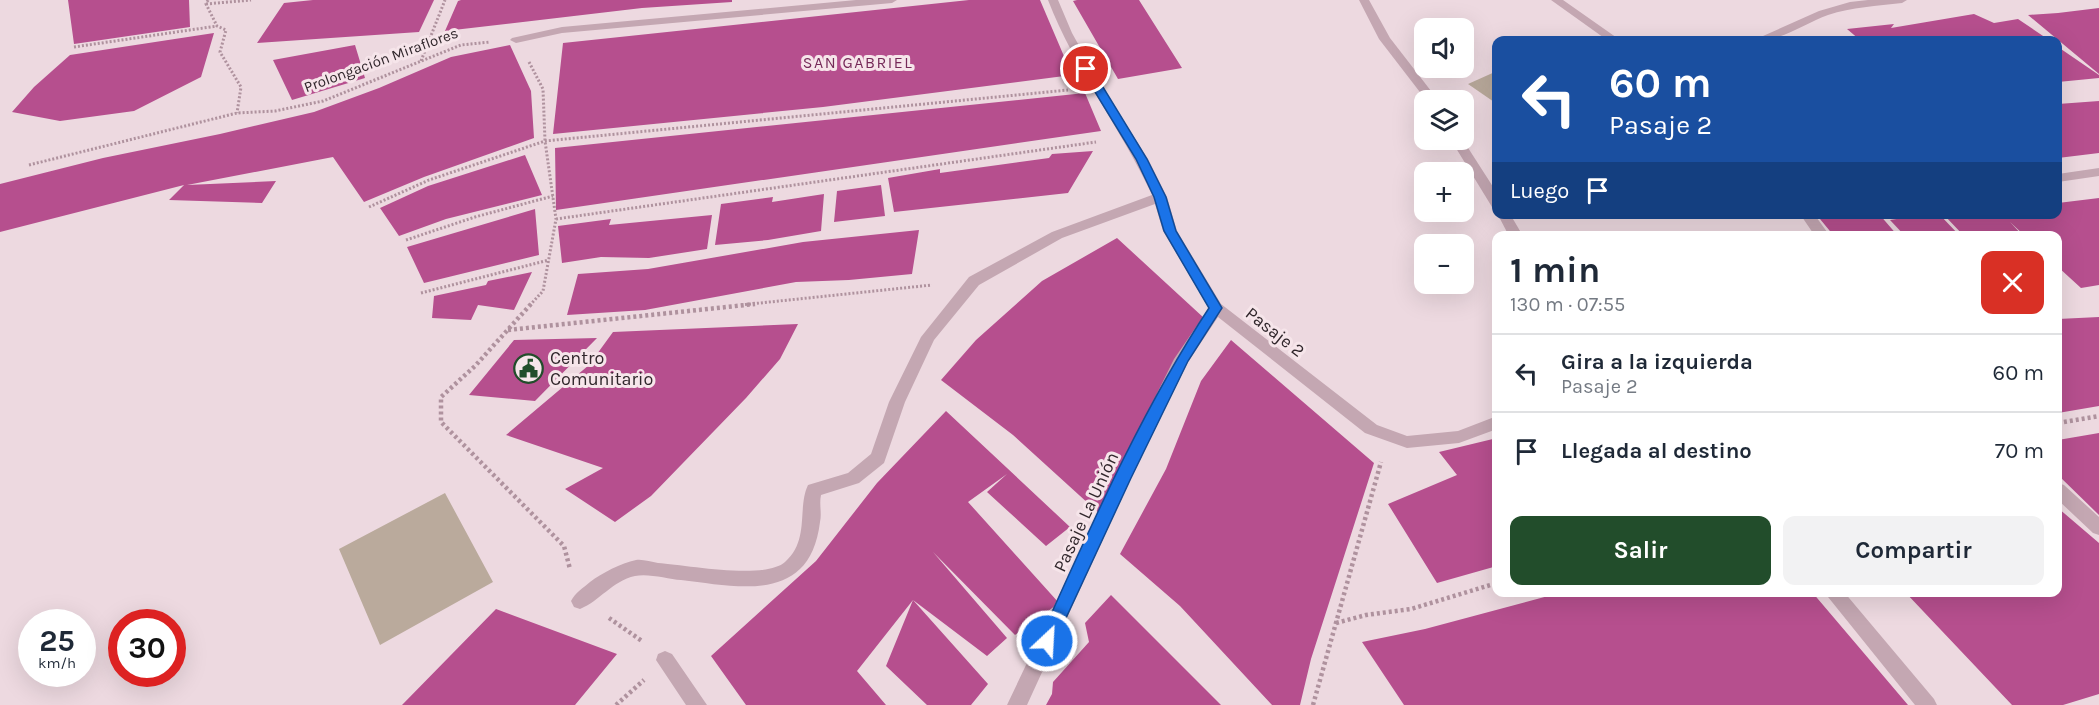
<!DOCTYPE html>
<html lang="es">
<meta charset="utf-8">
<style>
:root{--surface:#fff;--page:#f2f2f3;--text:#1f2937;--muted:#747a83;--line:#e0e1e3;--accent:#224d2b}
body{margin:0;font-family:Karla,sans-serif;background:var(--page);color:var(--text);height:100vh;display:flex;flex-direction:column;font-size:22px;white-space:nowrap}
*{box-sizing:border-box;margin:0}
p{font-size:20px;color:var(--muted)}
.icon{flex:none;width:33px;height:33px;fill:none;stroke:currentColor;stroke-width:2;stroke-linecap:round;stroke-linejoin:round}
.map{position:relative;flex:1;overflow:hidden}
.sheet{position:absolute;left:1492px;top:231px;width:570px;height:366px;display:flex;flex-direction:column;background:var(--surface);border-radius:12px;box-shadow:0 6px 24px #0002}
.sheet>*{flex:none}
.banner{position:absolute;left:1492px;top:36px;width:570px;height:183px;border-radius:12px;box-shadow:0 6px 24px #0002;background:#1a4fa0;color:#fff;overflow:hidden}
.tools{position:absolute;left:1414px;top:18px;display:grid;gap:12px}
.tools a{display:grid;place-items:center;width:60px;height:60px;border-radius:12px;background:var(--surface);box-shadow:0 6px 24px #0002;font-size:30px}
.speed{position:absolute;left:18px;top:609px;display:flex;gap:12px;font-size:30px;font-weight:700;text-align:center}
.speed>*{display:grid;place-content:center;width:78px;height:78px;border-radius:50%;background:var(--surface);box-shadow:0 6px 24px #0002;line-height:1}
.speed small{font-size:15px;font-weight:400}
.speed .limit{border:9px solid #d22;background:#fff;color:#111}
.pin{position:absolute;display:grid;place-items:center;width:51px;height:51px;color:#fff;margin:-26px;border:3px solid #fff;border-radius:50%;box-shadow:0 2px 6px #0007}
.me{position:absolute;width:66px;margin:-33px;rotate:25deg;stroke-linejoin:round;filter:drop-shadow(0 0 4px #0008)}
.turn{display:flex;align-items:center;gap:21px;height:126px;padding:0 18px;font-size:27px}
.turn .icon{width:78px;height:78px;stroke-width:2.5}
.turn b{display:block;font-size:42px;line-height:51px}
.then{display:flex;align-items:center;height:57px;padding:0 18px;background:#0003;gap:12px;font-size:22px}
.round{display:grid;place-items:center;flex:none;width:63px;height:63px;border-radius:12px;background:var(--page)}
.summary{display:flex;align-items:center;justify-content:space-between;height:102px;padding:0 18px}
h1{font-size:36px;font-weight:700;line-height:45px}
.action{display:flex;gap:12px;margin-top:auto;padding:12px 18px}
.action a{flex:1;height:69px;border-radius:12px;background:var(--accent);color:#fff;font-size:24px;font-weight:700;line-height:69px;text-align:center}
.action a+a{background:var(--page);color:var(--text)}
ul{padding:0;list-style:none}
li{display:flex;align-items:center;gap:18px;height:78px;padding:0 18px;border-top:2px solid var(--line)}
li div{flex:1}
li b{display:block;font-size:22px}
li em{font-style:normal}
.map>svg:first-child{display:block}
.green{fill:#baaa9c}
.building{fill:#b64f8e}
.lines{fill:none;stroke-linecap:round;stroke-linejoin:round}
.path-far1{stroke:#af929e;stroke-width:3;stroke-dasharray:2 2;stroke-linecap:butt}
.path{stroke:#af929e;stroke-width:4.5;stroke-dasharray:3 3;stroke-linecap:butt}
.minor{fill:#c4a7b2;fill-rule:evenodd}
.tertiary{fill:#c4a7b2;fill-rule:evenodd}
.route{fill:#1a73e8;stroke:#114b97;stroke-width:1.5}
.labels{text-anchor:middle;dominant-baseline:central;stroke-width:6;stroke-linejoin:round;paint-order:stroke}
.far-street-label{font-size:15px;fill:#31272c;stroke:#f6e5ea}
.far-neighbourhood-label{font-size:16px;letter-spacing:1.5px;fill:#762a59;stroke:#f6e5ea}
.street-label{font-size:18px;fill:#31272c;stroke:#f6e5ea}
.poi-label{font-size:18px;fill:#31272c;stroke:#f6e5ea;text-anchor:start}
</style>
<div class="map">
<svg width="2099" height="705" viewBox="0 0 2099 705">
<rect width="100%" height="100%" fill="#edd9e0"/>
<path class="green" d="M 1497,71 L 1497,104 L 1468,84 Z
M 445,493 L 493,582 L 380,645 L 339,549 Z"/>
<path class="building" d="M 68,0 L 189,0 L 190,27 L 74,44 Z
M 313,0 L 434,0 L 419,32 L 257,43 L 284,3 Z
M 461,0 L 732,0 L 732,2 L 642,8 L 445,31 L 458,1 Z
M 969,0 L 1040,0 L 1072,75 L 823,107 L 553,134 L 563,43 Z
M 1077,0 L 1139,0 L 1182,68 L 1118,79 L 1073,1 Z
M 2099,8 L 2099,74 L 2028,15 L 2058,13 Z
M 1974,14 L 1994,23 L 2018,19 L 2049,40 L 1860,40 L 1847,29 L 1894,24 L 1891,28 Z
M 214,33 L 201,77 L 134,111 L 60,121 L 12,112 L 34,87 L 70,55 Z
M 355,45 L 365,78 L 292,100 L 273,60 Z
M 510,45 L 531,91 L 534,138 L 424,177 L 364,202 L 333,157 L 187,185 L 276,181 L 262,203 L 169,200 L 184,185 L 0,232 L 0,184 L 103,158 L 220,134 L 314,112 L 379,88 L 451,57 Z
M 2058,47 L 2099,75 L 2099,78 L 2058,82 Z
M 1085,93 L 1101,131 L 556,210 L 555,148 Z
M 2099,101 L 2099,153 L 2058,158 L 2058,104 Z
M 1093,151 L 1068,193 L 894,212 L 888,178 L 940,169 L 940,173 L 1049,158 L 1052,154 Z
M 525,155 L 542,195 L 446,219 L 399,236 L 380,208 L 428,186 Z
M 881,185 L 885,216 L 834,222 L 837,191 Z
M 824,194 L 821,231 L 768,240 L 715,245 L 721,204 L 773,197 L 772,202 Z
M 2099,198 L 2099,285 L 2081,288 L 2058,267 L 2058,236 L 2025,236 L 2010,222 L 2023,236 L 1964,236 L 1945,216 L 2058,214 L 2058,203 Z
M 535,209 L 539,255 L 424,283 L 407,247 Z
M 1863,214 L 1879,214 L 1898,236 L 1834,236 L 1820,219 Z
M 1929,214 L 1939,214 L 1960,236 L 1905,236 L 1890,220 Z
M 712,215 L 707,249 L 649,258 L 601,257 L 562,263 L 558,226 L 611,219 L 609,225 Z
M 919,230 L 912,274 L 849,280 L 796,282 L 645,310 L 567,315 L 578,274 L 648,269 L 803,242 Z
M 1117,238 L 1204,318 L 1101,515 L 1013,435 L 941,380 L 976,340 L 1042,281 Z
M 532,272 L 514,310 L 478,305 L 471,320 L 432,318 L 434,296 L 486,285 L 488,281 Z
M 2099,317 L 2099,406 L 2058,413 L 2058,319 Z
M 798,324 L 780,359 L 746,398 L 651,496 L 615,522 L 565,489 L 603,468 L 506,435 L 589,365 L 613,332 Z
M 597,338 L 535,401 L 469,395 L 514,340 Z
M 1231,340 L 1374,463 L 1311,659 L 1300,705 L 1272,705 L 1180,606 L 1120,554 L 1166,469 L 1201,381 Z
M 946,411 L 1070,527 L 1046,546 L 987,492 L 1007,474 L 968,502 L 1059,603 L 1015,635 L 933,552 L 1007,638 L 987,656 L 913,600 L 857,671 L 886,705 L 746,705 L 711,656 L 816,561 L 877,483 Z
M 2099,433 L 2099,515 L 2058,475 L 2058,440 Z
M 1497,438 L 1497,566 L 1437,583 L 1388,504 L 1457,475 L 1439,452 Z
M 2058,508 L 2099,543 L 2099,694 L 2063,705 L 2012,705 L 1905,592 L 2058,592 Z
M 1563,592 L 1812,592 L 1908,705 L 1404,705 L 1362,642 L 1425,629 Z
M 1111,595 L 1221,705 L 1046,705 L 1052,694 L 1053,682 L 1089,642 L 1085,623 Z
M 913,600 L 988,684 L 971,705 L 927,705 L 886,666 Z
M 496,609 L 617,654 L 575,705 L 402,705 Z"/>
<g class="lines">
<path class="path-far1" d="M 208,0 L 206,4 L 217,26 L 226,30 L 220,52 L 241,87 L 237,113
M 206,4 L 251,0
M 74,47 L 217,26
M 421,61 L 445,0
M 529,62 L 543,89 L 545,141 L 556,219 L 543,291 L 530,305
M 29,165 L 237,113 L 275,111 L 323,101 L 461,45 L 490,42
M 369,207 L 429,180 L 545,141 L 1068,90
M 556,219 L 1096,142
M 406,240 L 475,217 L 553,196
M 421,293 L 549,260
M 741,305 L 932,285"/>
<path class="path" d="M 531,304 L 475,366 L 441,397 L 441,422 L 564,546 L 570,569
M 508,330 L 755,304
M 2058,423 L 2099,416
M 609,618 L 642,641
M 1336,623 L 1366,615 L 1411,609 L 1497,583
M 616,705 L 644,680
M 1313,705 L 1381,462"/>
<path class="minor" d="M 856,0 L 897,0 L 892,3 L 562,33 L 516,43 L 510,40 L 512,38 L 562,27 Z
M 1048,0 L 1058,0 L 1072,33 L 1102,87 L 1148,159 L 1167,197 L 1177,231 L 1221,304 L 1377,425 L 1407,436 L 1458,431 L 1497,416 L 1497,429 L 1459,443 L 1407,448 L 1365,433 L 1218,317 L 1188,362 L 1131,478 L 1027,705 L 1007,705 L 1115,478 L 1174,359 L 1209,308 L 1163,231 L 1155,204 L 1062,238 L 979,285 L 934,340 L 905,402 L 884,463 L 859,483 L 821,495 C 819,504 822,513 820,522 C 810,604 740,587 681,580 C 668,579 648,573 635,576 C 612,581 600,601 580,609 L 574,607 L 571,601 C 575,593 583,588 590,582 C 602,573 621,563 636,560 C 643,559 651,562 658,563 C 686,565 765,580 785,562 C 810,540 797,508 808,485 L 848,473 L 871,454 L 889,402 L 921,337 L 969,277 L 1052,232 L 1152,195 C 1121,128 1075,70 1048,0 Z
M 1359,0 L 1369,0 L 1390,38 L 1438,100 L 1426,100 L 1379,39 Z
M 1551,0 L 1563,0 L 1620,40 L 1607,40 Z
M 1451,140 L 1463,140 L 1497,193 L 1497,208 L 1492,207 Z
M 2099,168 L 2099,176 L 2058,182 L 2058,174 Z
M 1497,213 L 1510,214 L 1523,236 L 1509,236 Z
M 1800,214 L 1814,214 L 1830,236 L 1815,236 Z
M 2058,483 L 2064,485 L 2099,517 L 2099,535 L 2093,533 L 2058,500 Z
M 1824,592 L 1844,592 L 1934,699 L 1937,705 L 1915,705 Z
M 665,651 L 672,654 L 707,705 L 686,705 L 656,660 L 658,654 Z"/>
<path class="tertiary" d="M 1868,0 L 1907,0 L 1902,3 C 1877,6 1852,7 1828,15 C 1805,23 1779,43 1754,40 L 1819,11 L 1850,2 Z"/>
</g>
<path class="route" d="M 1086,66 L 1092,69 L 1147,159 L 1166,197 L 1176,231 L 1222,308 L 1188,361 L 1131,478 L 1053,646 L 1047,649 L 1042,646 L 1039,641 C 1090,528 1141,411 1209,308 L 1164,231 L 1154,197 L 1136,159 L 1081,69 Z"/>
<defs>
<symbol id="civic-ring" viewBox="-11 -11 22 22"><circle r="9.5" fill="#f6e5ea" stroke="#224d2b" stroke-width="1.5"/><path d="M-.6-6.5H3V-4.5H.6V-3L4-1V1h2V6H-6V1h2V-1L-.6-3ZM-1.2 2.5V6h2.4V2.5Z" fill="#224d2b"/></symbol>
</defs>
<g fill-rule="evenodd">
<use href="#civic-ring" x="512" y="352" width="33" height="33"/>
</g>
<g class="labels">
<g class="far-street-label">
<text transform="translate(381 60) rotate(-20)">Prolongación Miraflores</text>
</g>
<g class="far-neighbourhood-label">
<text x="858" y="62">SAN GABRIEL</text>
</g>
<g class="street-label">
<text transform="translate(1275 332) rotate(38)">Pasaje 2</text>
<text transform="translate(1086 512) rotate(-65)">Pasaje La Unión</text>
</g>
<g class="poi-label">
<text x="550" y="358">Centro<tspan x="550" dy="21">Comunitario</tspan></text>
</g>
</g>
</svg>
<div class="tools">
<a><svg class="icon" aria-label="sound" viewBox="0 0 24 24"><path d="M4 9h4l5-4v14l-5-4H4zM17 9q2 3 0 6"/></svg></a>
<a><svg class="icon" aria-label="layers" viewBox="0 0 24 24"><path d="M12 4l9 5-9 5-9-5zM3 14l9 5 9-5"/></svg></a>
<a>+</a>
<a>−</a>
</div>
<div class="speed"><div>25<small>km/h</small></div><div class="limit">30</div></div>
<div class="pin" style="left:1086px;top:69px;background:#d93025"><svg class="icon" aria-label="arrive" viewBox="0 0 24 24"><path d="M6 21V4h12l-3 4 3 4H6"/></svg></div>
<svg class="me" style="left:1047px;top:641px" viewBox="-20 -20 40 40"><circle r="17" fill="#1a73e8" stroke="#fff" stroke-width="3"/><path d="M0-11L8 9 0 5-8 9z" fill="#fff"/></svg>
<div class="banner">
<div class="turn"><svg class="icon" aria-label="left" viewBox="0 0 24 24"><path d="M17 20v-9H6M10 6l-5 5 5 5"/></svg><div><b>60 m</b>Pasaje 2</div></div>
<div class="then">Luego<svg class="icon" aria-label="arrive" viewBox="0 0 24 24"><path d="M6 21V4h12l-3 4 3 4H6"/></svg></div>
</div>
<section class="sheet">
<div class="summary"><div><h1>1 min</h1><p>130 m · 07:55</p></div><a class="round" style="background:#d93025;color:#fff"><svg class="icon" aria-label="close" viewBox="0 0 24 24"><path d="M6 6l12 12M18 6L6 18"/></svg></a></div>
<ul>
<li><svg class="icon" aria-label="left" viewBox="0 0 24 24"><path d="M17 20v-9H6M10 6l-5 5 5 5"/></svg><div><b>Gira a la izquierda</b><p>Pasaje 2</p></div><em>60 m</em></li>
<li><svg class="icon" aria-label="arrive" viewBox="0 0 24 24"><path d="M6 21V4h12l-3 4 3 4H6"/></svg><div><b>Llegada al destino</b></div><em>70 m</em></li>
</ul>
<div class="action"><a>Salir</a><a>Compartir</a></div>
</section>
</div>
